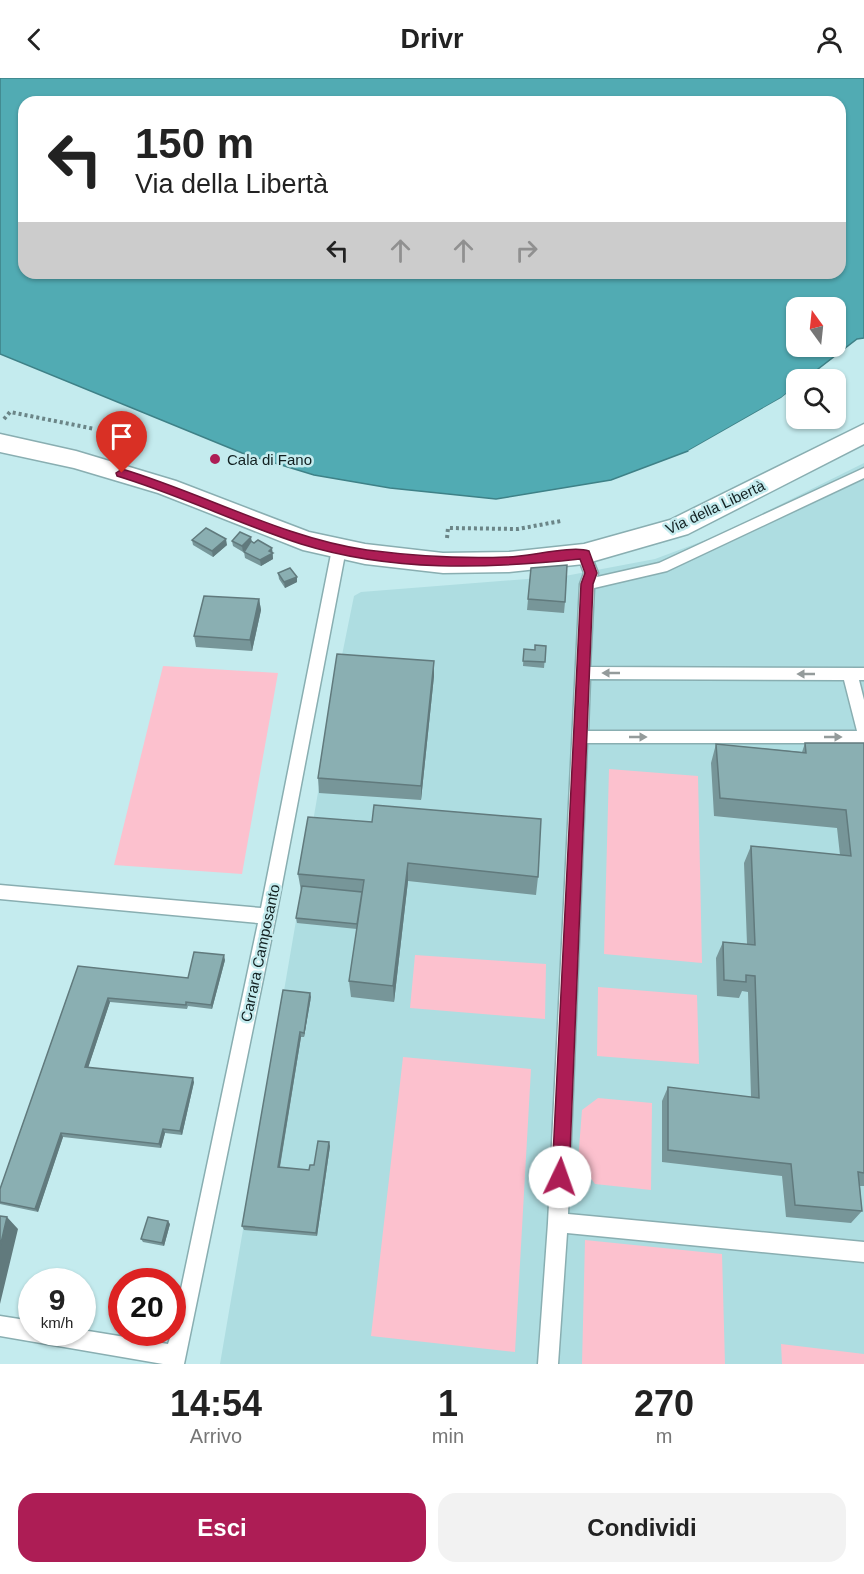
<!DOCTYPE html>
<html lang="it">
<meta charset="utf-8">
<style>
:root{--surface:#fff;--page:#f2f2f2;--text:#222;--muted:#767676;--accent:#ad1d55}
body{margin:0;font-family:Helvetica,sans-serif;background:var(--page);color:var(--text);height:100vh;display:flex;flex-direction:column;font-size:22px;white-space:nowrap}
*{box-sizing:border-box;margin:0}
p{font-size:20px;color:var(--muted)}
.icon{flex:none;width:33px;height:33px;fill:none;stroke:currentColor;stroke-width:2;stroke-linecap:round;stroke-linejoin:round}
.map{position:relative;height:1286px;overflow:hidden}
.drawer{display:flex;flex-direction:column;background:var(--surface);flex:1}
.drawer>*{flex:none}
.top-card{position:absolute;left:18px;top:18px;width:828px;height:183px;border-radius:18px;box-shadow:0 2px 4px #0004;background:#fff;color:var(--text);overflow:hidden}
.needle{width:39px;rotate:345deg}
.controls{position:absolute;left:786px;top:219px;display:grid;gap:12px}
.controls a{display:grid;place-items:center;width:60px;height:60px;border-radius:12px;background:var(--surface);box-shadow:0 2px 4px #0004;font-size:30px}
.speed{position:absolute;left:18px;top:1190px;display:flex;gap:12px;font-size:30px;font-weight:700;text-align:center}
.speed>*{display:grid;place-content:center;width:78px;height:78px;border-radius:50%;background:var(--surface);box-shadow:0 2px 4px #0004;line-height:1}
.speed small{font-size:15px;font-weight:400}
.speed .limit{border:9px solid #d22;background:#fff;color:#111}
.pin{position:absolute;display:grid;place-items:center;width:51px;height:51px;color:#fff;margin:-62px -26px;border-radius:50% 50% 50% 0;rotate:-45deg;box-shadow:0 0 6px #0007}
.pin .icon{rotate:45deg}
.me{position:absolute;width:66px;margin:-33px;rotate:3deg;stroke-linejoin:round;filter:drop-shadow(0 0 4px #0008)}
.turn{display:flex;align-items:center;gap:21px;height:126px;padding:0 18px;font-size:27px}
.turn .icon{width:78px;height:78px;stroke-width:2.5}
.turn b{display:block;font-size:42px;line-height:51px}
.lanes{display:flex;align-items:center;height:57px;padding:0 18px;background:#0003;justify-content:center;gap:30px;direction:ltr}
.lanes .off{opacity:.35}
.eta{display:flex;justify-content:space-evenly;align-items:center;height:102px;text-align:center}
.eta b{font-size:36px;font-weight:800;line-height:42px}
.action{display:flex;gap:12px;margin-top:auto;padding:12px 18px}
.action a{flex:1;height:69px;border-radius:18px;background:var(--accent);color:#fff;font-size:24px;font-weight:800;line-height:69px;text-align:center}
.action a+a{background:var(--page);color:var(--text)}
header{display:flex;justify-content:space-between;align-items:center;height:78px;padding:0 18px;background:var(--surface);font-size:27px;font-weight:800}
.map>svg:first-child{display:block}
.built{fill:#aedde1}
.green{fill:#fcc1ce}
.water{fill:#51abb3;stroke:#3e8187;stroke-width:1.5;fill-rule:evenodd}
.pier{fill:#c4ebee}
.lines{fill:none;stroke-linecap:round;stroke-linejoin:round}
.service-casing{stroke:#89aeb1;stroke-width:3}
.minor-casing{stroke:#89aeb1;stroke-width:3}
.path{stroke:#6b8587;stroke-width:4;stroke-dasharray:3 3;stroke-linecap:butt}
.service{fill:#fff;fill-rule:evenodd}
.minor{fill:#fff;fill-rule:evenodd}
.wall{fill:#779699}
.shaded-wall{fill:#617a7d}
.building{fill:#8aafb2;stroke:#617a7d;stroke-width:1.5}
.oneway{fill:#949b9b}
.route{fill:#ad1d55;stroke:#701337;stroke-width:1.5}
.poi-dot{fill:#ad1d55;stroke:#c4ebee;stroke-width:2}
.labels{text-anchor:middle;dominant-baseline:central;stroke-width:5;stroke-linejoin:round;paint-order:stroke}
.poi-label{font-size:15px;fill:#122021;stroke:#c4ebee;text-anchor:start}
.street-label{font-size:15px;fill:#122021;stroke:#c4ebee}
</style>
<header><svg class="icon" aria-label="back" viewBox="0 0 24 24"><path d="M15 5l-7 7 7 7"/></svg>Drivr<svg class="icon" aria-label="person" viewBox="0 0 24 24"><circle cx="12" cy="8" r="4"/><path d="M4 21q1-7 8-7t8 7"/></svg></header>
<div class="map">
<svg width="864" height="1286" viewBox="0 0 864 1286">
<rect width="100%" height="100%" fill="#c4ebee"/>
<path class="built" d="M 864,385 L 864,1286 L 220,1286 L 339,592 L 354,518 L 361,514 L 565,498 L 655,481 L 719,457 Z"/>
<path class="green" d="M 163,588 L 278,595 L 242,796 L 114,787 Z
M 609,691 L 698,698 L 702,885 L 604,876 Z
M 415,877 L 546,886 L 545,941 L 410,930 Z
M 598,909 L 697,917 L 699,986 L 597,978 Z
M 403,979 L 531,991 L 515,1274 L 371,1258 Z
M 598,1020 L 652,1025 L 651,1112 L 595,1106 L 578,1083 L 582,1032 Z
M 585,1162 L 722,1176 L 725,1286 L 582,1286 Z
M 781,1266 L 864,1276 L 864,1286 L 782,1286 Z"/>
<path class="water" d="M 0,0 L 864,0 L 864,260 L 857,261 L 805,301 L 796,302 L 796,308 L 781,320 L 688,373 L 611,402 L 496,421 L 390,410 L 314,397 L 242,375 L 0,276 ZM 24,24 L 840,24 L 840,195 L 24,195 ZM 796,230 L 836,230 L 836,268 L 796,268 Z"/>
<path class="pier" d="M 796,308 L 796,312 L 782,323 L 691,375 L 688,373 L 781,320 Z"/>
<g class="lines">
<defs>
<path id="service" d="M 864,390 L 864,400 L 667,493 L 594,510 L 590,589 L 864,590 L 864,602 L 859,602 L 864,622 L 864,665 L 587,665 L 568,1136 L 864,1164 L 864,1184 L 567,1155 L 558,1286 L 538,1286 L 548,1145 L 580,506 L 584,495 L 577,476 L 584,471 L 589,472 L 598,495 L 597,499 L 659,485 ZM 590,601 L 844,602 L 857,653 L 588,653 Z
M 339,466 L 346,471 L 276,838 L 184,1286 L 163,1286 L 0,1258 L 0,1238 L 32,1243 L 32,1254 L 82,1254 L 82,1252 L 168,1266 L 172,1254 L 258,845 L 0,821 L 0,807 L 261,830 L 332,471 Z"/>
<path id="minor" d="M 864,346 L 864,366 L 688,456 L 584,486 L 509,494 L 443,495 L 365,486 L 303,472 L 158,415 L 74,390 L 0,374 L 0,356 L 76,373 L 176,403 L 309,454 L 365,466 L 443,475 L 509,474 L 584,466 L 670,442 Z"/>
</defs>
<use href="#service" class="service-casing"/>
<use href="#minor" class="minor-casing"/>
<path class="path" d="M 4,341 L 10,334 L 95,351
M 447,460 L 448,450 L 518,451 L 561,443"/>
<use href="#service" class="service"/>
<use href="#minor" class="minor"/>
</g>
<path class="wall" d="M 192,462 L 227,467 L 213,479 L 193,467 Z
M 232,463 L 251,463 L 254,465 L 272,470 L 273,481 L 261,488 L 245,480 L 244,474 L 247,470 L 243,474 L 233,468 Z
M 531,490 L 565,524 L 564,535 L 527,532 Z
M 278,495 L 297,504 L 285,510 L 279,501 Z
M 259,521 L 261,532 L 252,573 L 196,569 L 194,558 Z
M 546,568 L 544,590 L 523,588 L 524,571 L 535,572 Z
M 434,583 L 434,598 L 421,722 L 319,715 L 318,700 Z
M 805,665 L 864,665 L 864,1108 L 860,1108 L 862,1133 L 851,1145 L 786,1139 L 782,1098 L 662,1084 L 662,1023 L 668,1009 L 751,1019 L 748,914 L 742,913 L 739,920 L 717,918 L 716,880 L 723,864 L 747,866 L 744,785 L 751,768 L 840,777 L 837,750 L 714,738 L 711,685 L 716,666 L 802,674 Z
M 372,744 L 538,799 L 536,817 L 408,803 L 394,924 L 351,919 L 349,903 L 357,851 L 297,845 L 296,840 L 301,813 L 298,796 Z
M 225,882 L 212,931 L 188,928 L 187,931 L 110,924 L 88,990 L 194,1004 L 182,1057 L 165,1055 L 161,1070 L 63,1059 L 38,1134 L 0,1126 L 0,1111 L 78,888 L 188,900 Z
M 311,919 L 304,959 L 301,959 L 280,1089 L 309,1092 L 330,1068 L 317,1158 L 244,1152 L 242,1148 Z
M 170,1146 L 164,1168 L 143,1164 L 141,1161 Z"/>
<path class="shaded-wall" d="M 251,459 L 252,465 L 243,474 L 242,468 Z
M 226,461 L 227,467 L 213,479 L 212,473 Z
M 272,470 L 273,481 L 261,488 L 260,482 Z
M 297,499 L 297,504 L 285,510 L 284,504 Z
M 259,521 L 261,532 L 252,573 L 250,562 Z
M 434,583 L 434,598 L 421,722 L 421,708 Z
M 408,785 L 408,803 L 394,924 L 393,908 Z
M 224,877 L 225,882 L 212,931 L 211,927 Z
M 310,915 L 311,919 L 304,959 L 304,955 Z
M 108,920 L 110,924 L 87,993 L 85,989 Z
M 300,954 L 301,959 L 279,1093 L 278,1089 Z
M 193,1000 L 194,1004 L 182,1057 L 180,1053 Z
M 163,1051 L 165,1055 L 161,1070 L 159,1066 Z
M 61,1055 L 63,1059 L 38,1134 L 35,1131 Z
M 329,1064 L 330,1068 L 317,1158 L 316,1155 Z
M 7,1139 L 18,1151 L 0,1226 L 0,1169 Z
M 168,1143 L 170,1146 L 164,1168 L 162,1165 Z"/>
<path class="building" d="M 206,450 L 226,461 L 212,473 L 192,462 Z
M 240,454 L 251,459 L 242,468 L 232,463 Z
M 258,462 L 272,470 L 269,473 L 273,475 L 260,482 L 244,474 L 251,463 L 254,465 Z
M 567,487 L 565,524 L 528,521 L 531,490 Z
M 290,490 L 297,499 L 284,504 L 278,495 Z
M 204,518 L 259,521 L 250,562 L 194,558 Z
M 535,567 L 546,568 L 545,584 L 523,583 L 524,571 L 535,572 Z
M 337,576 L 434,583 L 421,708 L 318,700 Z
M 805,665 L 864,665 L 864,1095 L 858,1094 L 862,1133 L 795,1127 L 791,1086 L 668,1072 L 668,1009 L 759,1020 L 755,898 L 746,897 L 746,904 L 724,902 L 723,864 L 755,867 L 751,768 L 851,778 L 846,732 L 720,720 L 716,666 L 806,675 Z
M 374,727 L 541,741 L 538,799 L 408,785 L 393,908 L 349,903 L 364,802 L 298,796 L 308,739 L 372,744 Z
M 302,808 L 362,814 L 357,846 L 296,840 Z
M 194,874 L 224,877 L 211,927 L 186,924 L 186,927 L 108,920 L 85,989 L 193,1000 L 180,1053 L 163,1051 L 159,1066 L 61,1055 L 35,1131 L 0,1124 L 0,1111 L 78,888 L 188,900 Z
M 283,912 L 310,915 L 304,955 L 300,954 L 278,1089 L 309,1092 L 310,1087 L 314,1087 L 318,1063 L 329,1064 L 316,1155 L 242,1148 Z
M 0,1138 L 7,1139 L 0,1169 Z
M 148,1139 L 168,1143 L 162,1165 L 141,1161 Z"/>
<defs><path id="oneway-solid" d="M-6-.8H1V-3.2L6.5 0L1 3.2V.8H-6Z" transform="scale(1.5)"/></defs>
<g class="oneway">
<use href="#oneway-solid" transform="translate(611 595) rotate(-180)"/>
<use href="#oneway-solid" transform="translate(806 596) rotate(-180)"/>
<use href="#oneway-solid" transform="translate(638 659)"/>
<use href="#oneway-solid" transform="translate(833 659)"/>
</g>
<path class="route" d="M 122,391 C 203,415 283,460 367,472 C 414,478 460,481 507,479 C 528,479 572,467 589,473 L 597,495 L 593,506 L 569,1099 L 566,1105 L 560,1107 L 554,1105 L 552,1099 L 581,506 L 585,495 L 580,481 C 487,491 391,494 301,466 C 239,446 180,417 117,398 L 116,395 Z"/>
<circle class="poi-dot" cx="215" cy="381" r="6"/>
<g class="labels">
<g class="poi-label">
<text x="227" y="381">Cala di Fano</text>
</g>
<g class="street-label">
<text transform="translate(715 429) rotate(-25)">Via della Libertà</text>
<text transform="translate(260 875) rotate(-78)">Carrara Camposanto</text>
</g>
</g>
</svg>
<div class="controls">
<a><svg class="needle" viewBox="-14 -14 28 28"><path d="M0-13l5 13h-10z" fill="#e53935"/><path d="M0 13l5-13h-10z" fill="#767676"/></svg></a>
<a><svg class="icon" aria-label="search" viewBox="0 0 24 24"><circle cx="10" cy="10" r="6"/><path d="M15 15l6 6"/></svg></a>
</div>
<div class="speed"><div>9<small>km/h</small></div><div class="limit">20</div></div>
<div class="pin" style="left:122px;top:395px;background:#d93025"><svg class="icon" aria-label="arrive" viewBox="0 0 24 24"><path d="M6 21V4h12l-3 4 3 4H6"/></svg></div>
<svg class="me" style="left:560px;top:1099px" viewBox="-20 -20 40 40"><circle r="19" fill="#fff"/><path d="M0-13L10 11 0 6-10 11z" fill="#ad1d55"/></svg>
<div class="top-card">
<div class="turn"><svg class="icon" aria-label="left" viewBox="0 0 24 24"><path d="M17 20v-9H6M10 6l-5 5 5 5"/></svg><div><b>150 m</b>Via della Libertà</div></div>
<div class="lanes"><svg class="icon" aria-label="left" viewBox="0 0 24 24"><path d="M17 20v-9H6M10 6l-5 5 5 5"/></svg><svg class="icon off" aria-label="ahead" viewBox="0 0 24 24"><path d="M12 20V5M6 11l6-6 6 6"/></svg><svg class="icon off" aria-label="ahead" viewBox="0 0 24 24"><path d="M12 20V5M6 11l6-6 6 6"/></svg><svg class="icon off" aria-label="right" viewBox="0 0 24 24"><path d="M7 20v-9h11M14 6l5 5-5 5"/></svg></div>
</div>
</div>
<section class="drawer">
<div class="eta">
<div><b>14:54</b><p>Arrivo</p></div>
<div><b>1</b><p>min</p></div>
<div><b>270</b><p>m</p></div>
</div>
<div class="action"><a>Esci</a><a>Condividi</a></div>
</section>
